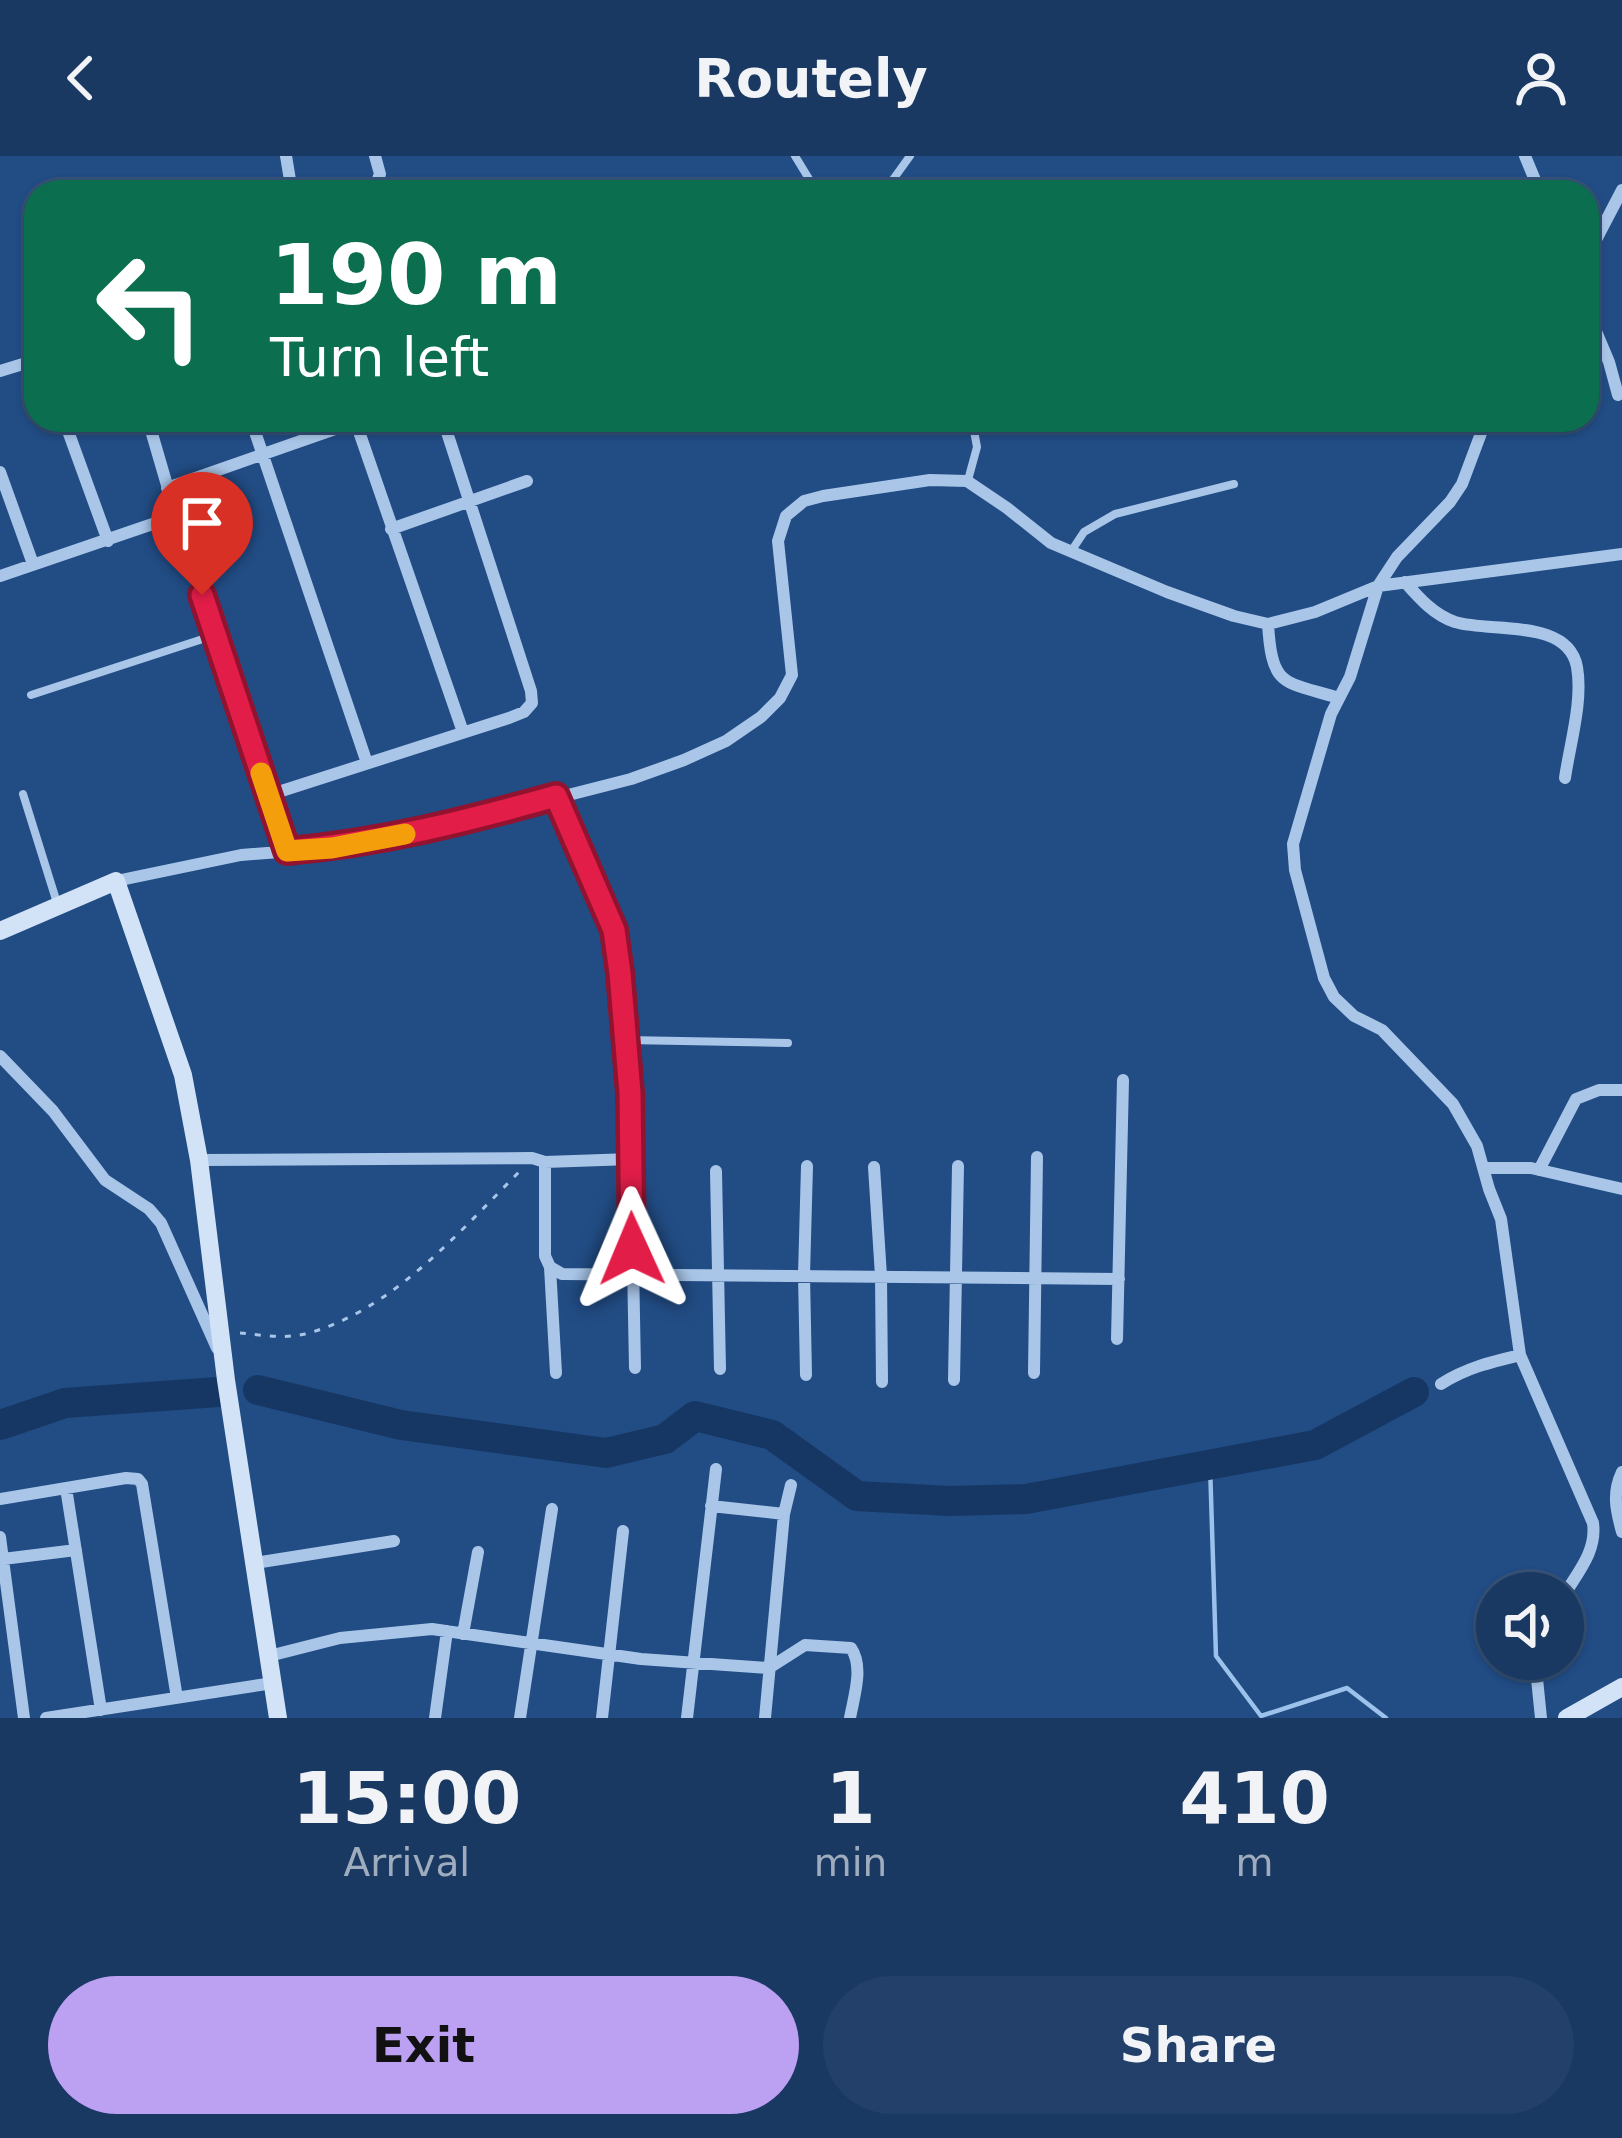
<!DOCTYPE html>
<style>
:root{--surface:#193963;--page:#224069;--text:#f1f3f6;--muted:#9facbe;--line:#375378;--accent:#bca0f2}
body{margin:0;font-family:"DejaVu Sans",sans-serif;background:var(--page);color:var(--text);height:100vh;display:flex;flex-direction:column;font-size:45px;white-space:nowrap}
*{box-sizing:border-box;margin:0}
p{font-size:39px;color:var(--muted)}
.icon{flex:none;width:66px;height:66px;fill:none;stroke:currentColor;stroke-width:2;stroke-linecap:round;stroke-linejoin:round}
.map{position:relative;height:1562px;overflow:hidden}
.drawer{display:flex;flex-direction:column;background:var(--surface);flex:1}
.drawer>*{flex:none}
.top-card{position:absolute;left:24px;top:24px;width:1575px;height:252px;border-radius:36px;box-shadow:0 3px 9px #0004,0 0 0 3px var(--line);background:#0b6e4f;color:#fff;overflow:hidden}
.tools{position:absolute;left:1476px;top:1416px;display:grid;gap:24px}
.tools a{display:grid;place-items:center;width:108px;height:108px;border-radius:50%;background:var(--surface);box-shadow:0 3px 9px #0004,0 0 0 3px var(--line);font-size:60px}
.pin{position:absolute;display:grid;place-items:center;width:102px;height:102px;color:#fff;margin:-123px -51px;border-radius:50% 50% 50% 0;rotate:-45deg;box-shadow:0 0 12px #0007}
.pin .icon{rotate:45deg}
.me{position:absolute;width:132px;margin:-66px;rotate:359deg;stroke-linejoin:round;filter:drop-shadow(0 0 9px #0008)}
.turn{display:flex;align-items:center;gap:42px;height:252px;padding:0 48px;font-size:54px}
.turn .icon{width:156px;height:156px;stroke-width:2.5}
.turn b{display:block;font-size:84px;line-height:102px}
.eta{display:flex;justify-content:space-evenly;align-items:center;height:204px;text-align:center}
.eta b{font-size:72px;font-weight:600;line-height:84px}
.cta{display:flex;gap:24px;margin-top:auto;padding:24px 48px}
.cta a{flex:1;height:138px;border-radius:72px;background:var(--accent);color:#111;font-size:48px;font-weight:600;line-height:138px;text-align:center}
.cta a+a{background:var(--page);color:var(--text)}
header{display:flex;justify-content:space-between;align-items:center;height:156px;padding:0 48px;background:var(--surface);font-size:54px;font-weight:600}
.map>svg:first-child{display:block}
.lines{fill:none;stroke-linecap:round;stroke-linejoin:round}
.stream{stroke:#9cc1ea;stroke-width:4.5}
.river{stroke:#163763;stroke-width:30}
.path{stroke:#a9c6e9;stroke-width:3;stroke-dasharray:6 9;stroke-linecap:butt}
.lane{stroke:#a9c6e9;stroke-width:8}
.street{stroke:#a9c6e9;stroke-width:12}
.secondary{stroke:#d3e3f7;stroke-width:18}
.route-casing{stroke:#92132f;stroke-width:30}
.route{stroke:#e11d48;stroke-width:21}
.slow{stroke:#f59e0b;stroke-width:21}
</style>
<header><svg class="icon" aria-label="back" viewBox="0 0 24 24"><path d="M15 5l-7 7 7 7"/></svg>Routely<svg class="icon" aria-label="person" viewBox="0 0 24 24"><circle cx="12" cy="8" r="4"/><path d="M4 21q1-7 8-7t8 7"/></svg></header>
<div class="map">
<svg width="1622" height="1562" viewBox="0 0 1622 1562">
<rect width="100%" height="100%" fill="#214c84"/>
<g class="lines">
<path class="stream" d="M 1210,1308 L 1216,1500 L 1261,1560 L 1347,1532 L 1386,1562"/>
<path class="river" d="M 258,1234 L 401,1269 L 606,1297 L 665,1283 L 695,1260 L 772,1279 L 857,1340 L 949,1345 L 1026,1343 L 1315,1289 L 1414,1236
M 0,1269 L 65,1247 L 218,1236"/>
<path class="path" d="M 240,1177 C 261,1179 284,1183 305,1178 C 391,1156 459,1076 519,1016"/>
<path class="lane" d="M 795,0 L 817,36
M 884,36 L 910,0
M 968,324 L 977,291 L 972,264
M 1072,394 L 1084,376 L 1115,358 L 1234,328
M 31,539 L 215,479
M 23,638 L 58,750
M 626,884 L 788,887"/>
<path class="street" d="M 286,0 L 292,36
M 1525,0 L 1540,36
M 373,36 L 380,18 L 375,0
M 1587,101 L 1622,34
M 1587,154 L 1609,206 L 1618,239
M 0,215 L 36,204
M 64,264 L 108,385
M 148,264 L 176,360 L 287,695
M 251,264 L 367,607
M 355,264 L 463,576
M 1486,264 L 1462,328 L 1450,346 L 1397,401 L 1378,430 L 1350,521 L 1331,558 L 1300,664 L 1293,688 L 1295,714 L 1324,822 L 1334,841 L 1354,860 L 1382,874 L 1453,948 L 1477,990 L 1489,1033 L 1501,1063 L 1520,1199 L 1593,1367 C 1597,1396 1577,1417 1563,1441
M 0,316 L 33,408
M 167,332 L 355,266
M 391,373 L 527,325
M 0,420 L 176,360
M 1405,426 C 1419,442 1434,459 1455,466 C 1492,477 1568,462 1577,511 C 1583,546 1570,587 1565,622
M 1268,468 C 1272,532 1283,525 1339,542
M 269,639 L 509,562 L 524,556 L 532,547 L 531,535 L 443,264
M 116,725 L 241,699 L 331,692 L 440,672 L 631,623 L 684,604 L 726,585 L 761,561 L 780,542 L 792,519 L 778,385 L 786,360 L 804,345 L 823,340 L 930,324 L 967,325 L 1007,352 L 1051,387 L 1167,436 L 1234,460 L 1268,468 L 1315,456 L 1378,430 L 1622,398
M 0,900 L 53,955 L 105,1024 L 149,1053 L 161,1067 L 217,1192
M 631,1003 L 635,1212
M 199,1004 L 532,1002 L 545,1006 L 545,1100 L 550,1111 L 562,1118 L 1119,1123
M 545,1006 L 631,1003 L 628,912 L 614,774 L 556,641
M 874,1011 L 881,1120 L 882,1226
M 1484,1012 L 1531,1012 L 1622,1033
M 1539,1014 L 1576,943 L 1599,934 L 1622,934
M 716,1015 L 720,1213
M 550,1111 L 556,1217
M 1117,1183 L 1123,924
M 1034,1217 L 1037,1001
M 806,1219 L 804,1119 L 807,1010
M 954,1224 L 958,1010
M 1441,1228 C 1466,1212 1491,1206 1520,1199
M 1622,1316 C 1612,1337 1616,1354 1622,1376
M 66,1332 L 101,1554
M 0,1343 L 126,1322 L 138,1323 L 142,1328 L 177,1542
M 711,1350 L 784,1358 L 791,1329
M 0,1381 L 24,1562
M 3,1403 L 76,1394
M 255,1407 L 394,1385
M 463,1478 L 478,1396
M 269,1500 L 340,1482 L 432,1473 L 641,1503 L 769,1512 L 805,1489 L 851,1492 C 864,1511 854,1540 850,1562
M 1539,1503 L 1536,1513 L 1541,1562
M 46,1562 L 273,1527
M 435,1562 L 447,1475
M 520,1562 L 552,1353
M 602,1562 L 623,1375
M 687,1562 L 716,1313
M 765,1562 L 784,1358"/>
<path class="secondary" d="M 0,775 L 116,725 L 183,919 L 199,1004 L 226,1224 L 278,1562
M 1567,1562 L 1622,1531"/>
</g>
<g class="lines">
<defs>
<path id="route" d="M 202,439 L 287,695 C 380,687 467,665 556,640 L 614,774 L 620,817 L 630,937 L 632,1093"/>
</defs>
<use href="#route" class="route-casing"/>
<use href="#route" class="route"/>
<path class="slow" d="M 261,617 L 287,695 L 332,692 L 405,678"/>
</g>
</svg>
<div class="tools">
<a><svg class="icon" aria-label="sound" viewBox="0 0 24 24"><path d="M4 9h4l5-4v14l-5-4H4zM17 9q2 3 0 6"/></svg></a>
</div>
<div class="pin" style="left:202px;top:439px;background:#d93025"><svg class="icon" aria-label="arrive" viewBox="0 0 24 24"><path d="M6 21V4h12l-3 4 3 4H6"/></svg></div>
<svg class="me" style="left:632px;top:1093px" viewBox="-20 -20 40 40"><path d="M0-17L14 15 0 8-14 15z" fill="#e11d48" stroke="#fff" stroke-width="4"/></svg>
<div class="top-card">
<div class="turn"><svg class="icon" aria-label="left" viewBox="0 0 24 24"><path d="M17 20v-9H6M10 6l-5 5 5 5"/></svg><div><b>190 m</b>Turn left</div></div>
</div>
</div>
<section class="drawer">
<div class="eta">
<div><b>15:00</b><p>Arrival</p></div>
<div><b>1</b><p>min</p></div>
<div><b>410</b><p>m</p></div>
</div>
<div class="cta"><a>Exit</a><a>Share</a></div>
</section>
